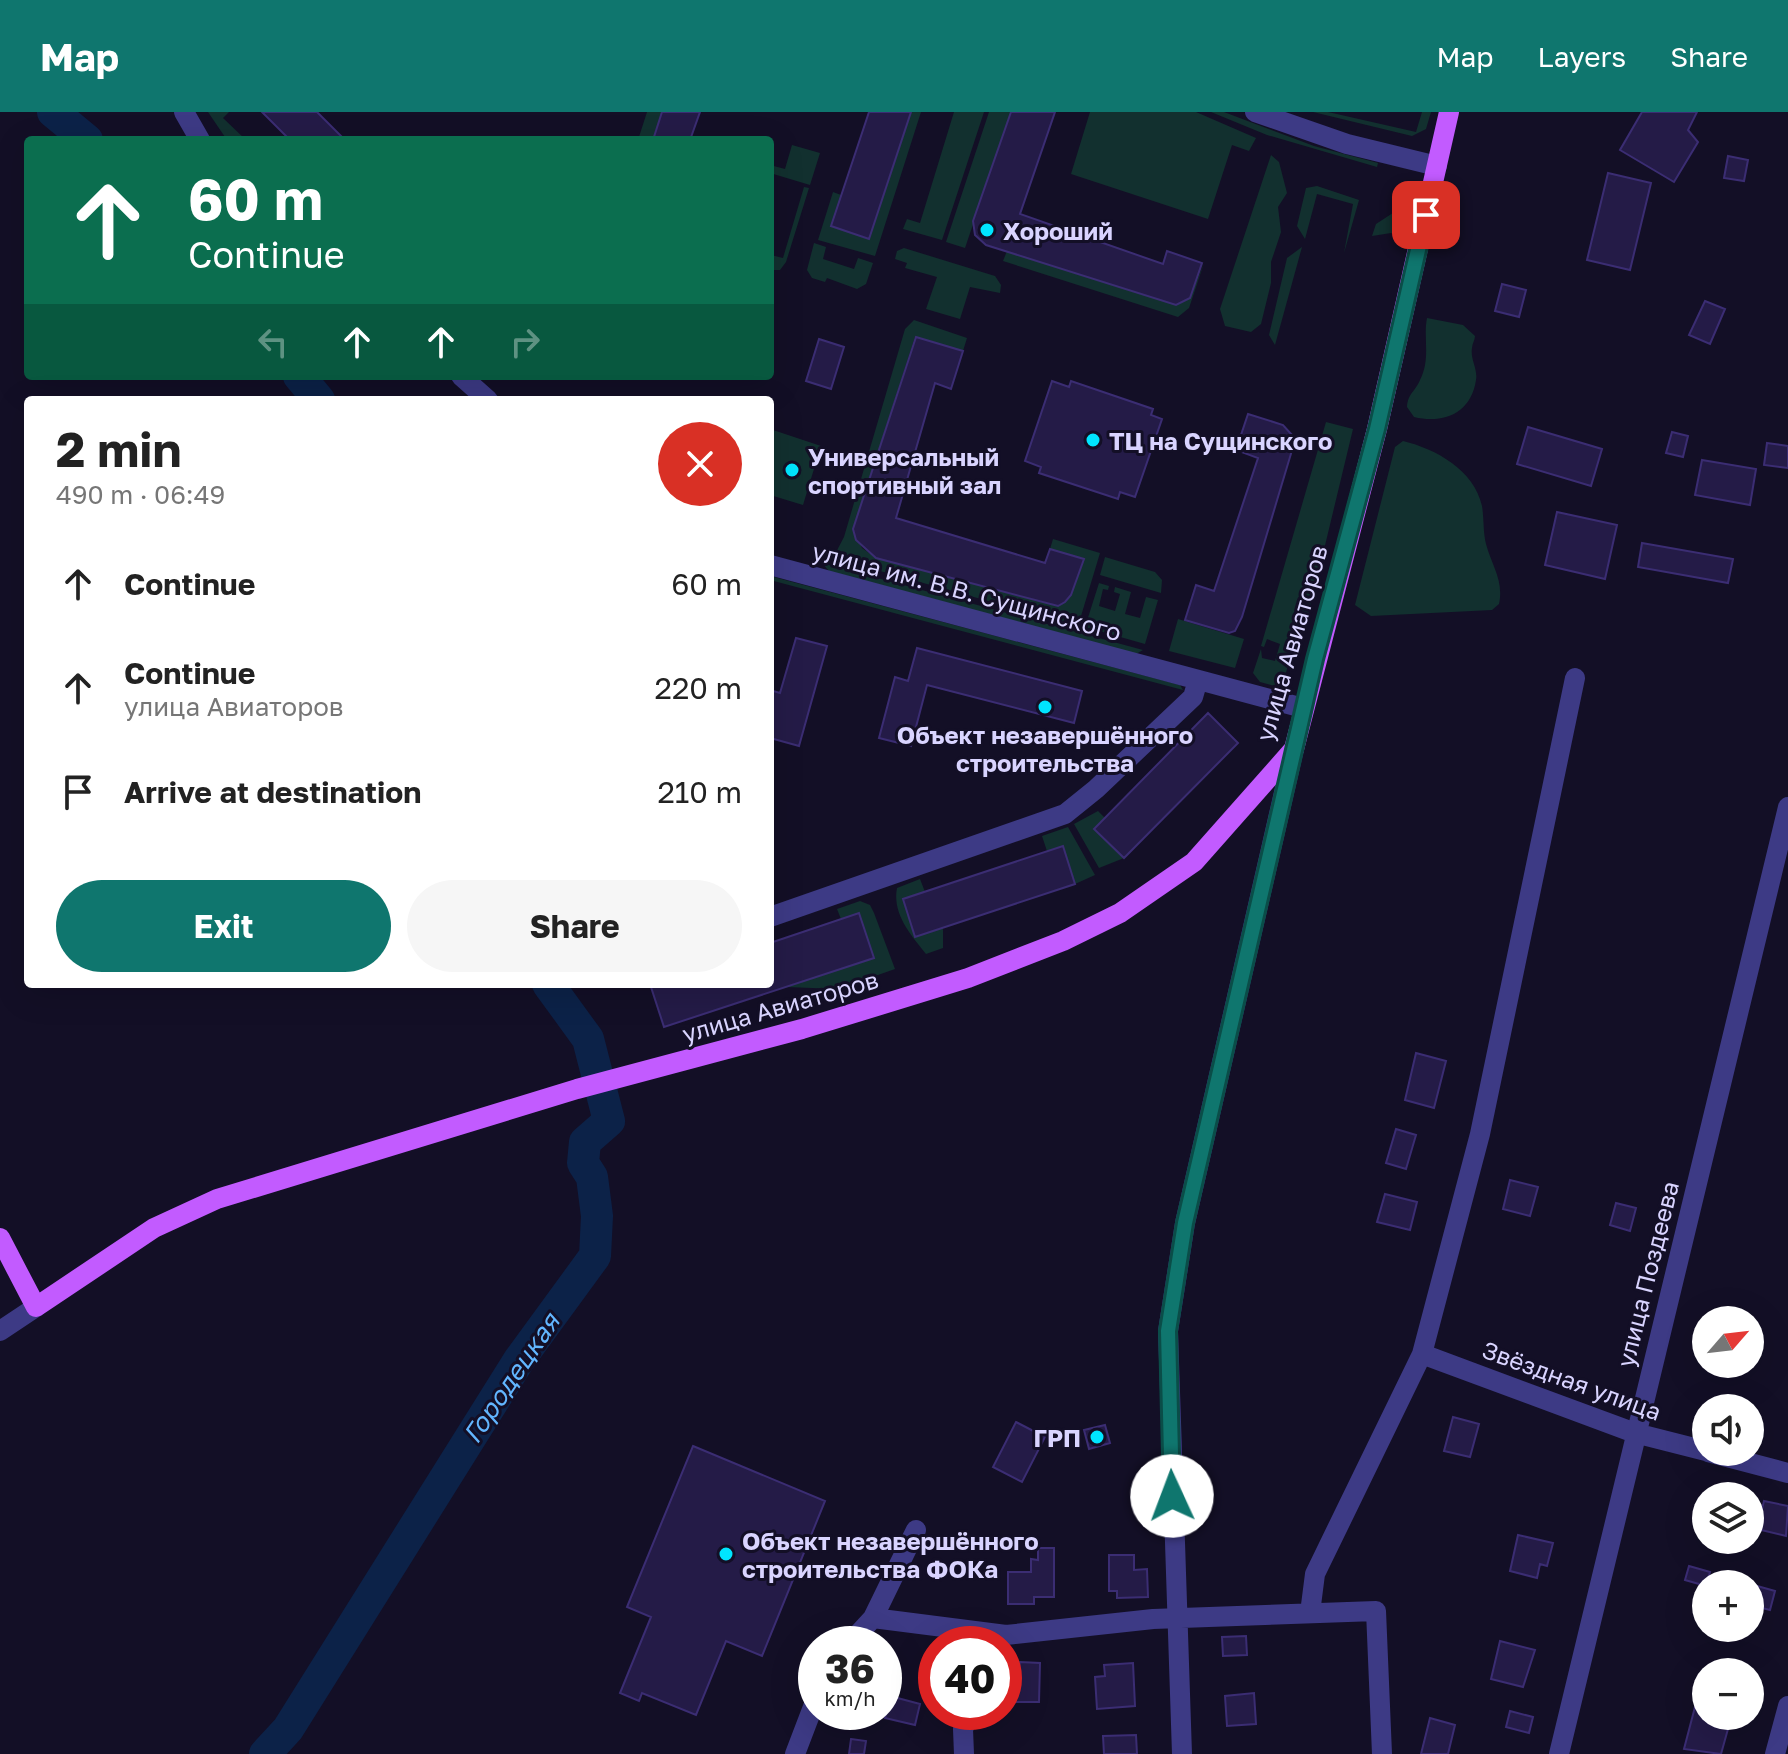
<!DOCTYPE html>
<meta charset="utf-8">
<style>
:root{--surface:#fff;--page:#f6f6f6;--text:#222;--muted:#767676;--accent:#0f766e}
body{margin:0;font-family:"Golos Text",sans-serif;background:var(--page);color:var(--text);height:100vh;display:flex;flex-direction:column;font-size:30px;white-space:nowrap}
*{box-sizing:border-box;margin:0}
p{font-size:26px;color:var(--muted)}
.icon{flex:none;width:44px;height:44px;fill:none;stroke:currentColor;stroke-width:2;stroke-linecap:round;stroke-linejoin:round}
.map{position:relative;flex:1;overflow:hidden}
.sheet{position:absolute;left:24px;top:284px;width:750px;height:592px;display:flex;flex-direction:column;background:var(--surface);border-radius:8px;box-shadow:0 8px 32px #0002}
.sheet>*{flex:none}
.top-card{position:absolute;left:24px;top:24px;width:750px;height:244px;border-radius:8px;box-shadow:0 8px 32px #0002;background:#0b6e4f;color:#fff;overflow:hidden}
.needle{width:52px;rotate:62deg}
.fabs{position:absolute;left:1692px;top:1194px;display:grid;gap:16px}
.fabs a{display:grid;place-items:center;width:72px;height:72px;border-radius:50%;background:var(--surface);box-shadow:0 8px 32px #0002;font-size:40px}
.speed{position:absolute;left:798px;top:1514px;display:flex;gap:16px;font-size:40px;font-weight:700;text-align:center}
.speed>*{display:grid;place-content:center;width:104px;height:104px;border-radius:50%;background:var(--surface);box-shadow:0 8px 32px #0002;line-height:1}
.speed small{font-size:20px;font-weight:400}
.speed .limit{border:12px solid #d22;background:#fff;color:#111}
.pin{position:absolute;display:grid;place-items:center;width:68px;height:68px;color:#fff;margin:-34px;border-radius:16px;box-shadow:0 4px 12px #0006}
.me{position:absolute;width:88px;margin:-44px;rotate:358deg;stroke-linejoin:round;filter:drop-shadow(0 0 6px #0008)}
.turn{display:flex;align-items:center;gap:28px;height:168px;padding:0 32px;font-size:36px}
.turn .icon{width:104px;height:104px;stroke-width:2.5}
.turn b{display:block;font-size:56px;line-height:68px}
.lanes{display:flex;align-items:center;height:76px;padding:0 32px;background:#0003;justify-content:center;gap:40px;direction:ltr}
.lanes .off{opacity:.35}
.round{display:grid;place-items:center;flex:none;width:84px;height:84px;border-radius:42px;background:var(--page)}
.head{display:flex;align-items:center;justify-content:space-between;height:136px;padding:0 32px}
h1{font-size:48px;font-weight:700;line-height:60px}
.cta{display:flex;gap:16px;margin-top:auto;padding:16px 32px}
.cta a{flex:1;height:92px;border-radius:48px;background:var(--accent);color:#fff;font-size:32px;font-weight:700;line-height:92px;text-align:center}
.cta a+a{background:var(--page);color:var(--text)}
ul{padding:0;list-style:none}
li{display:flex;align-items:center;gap:24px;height:104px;padding:0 32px}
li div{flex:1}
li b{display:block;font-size:30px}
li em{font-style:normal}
header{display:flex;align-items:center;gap:48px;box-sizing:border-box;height:112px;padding:0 40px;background:var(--accent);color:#fff}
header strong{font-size:38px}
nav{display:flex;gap:44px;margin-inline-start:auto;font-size:28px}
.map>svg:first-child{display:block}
.green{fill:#12302f}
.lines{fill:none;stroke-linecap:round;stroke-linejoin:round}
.river{stroke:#0c2248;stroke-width:32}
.building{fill:#241b47;stroke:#3b2d73;stroke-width:2}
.minor{stroke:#3d3a85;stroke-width:20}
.major{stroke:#c25bff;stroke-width:20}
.route-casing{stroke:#0a4d48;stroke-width:20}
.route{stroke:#0f766e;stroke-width:14}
.poi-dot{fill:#00e5ff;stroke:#130f26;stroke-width:3}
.labels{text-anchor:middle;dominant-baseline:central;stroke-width:6;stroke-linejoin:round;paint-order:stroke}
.poi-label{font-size:24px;font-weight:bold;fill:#d9d4ff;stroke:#130f26;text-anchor:start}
.street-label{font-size:24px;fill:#d9d4ff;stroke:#130f26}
.water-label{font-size:26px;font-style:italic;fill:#62b6ff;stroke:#130f26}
</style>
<header>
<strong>Map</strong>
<nav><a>Map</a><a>Layers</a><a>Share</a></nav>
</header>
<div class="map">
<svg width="1788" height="1642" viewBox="0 0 1788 1642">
<rect width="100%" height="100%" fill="#130f26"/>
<path class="green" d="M 208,0 L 229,0 L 223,6 L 246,28 L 227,28 Z
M 647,0 L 662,0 L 653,28 L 638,28 Z
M 911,0 L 921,0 L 875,144 L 818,128 L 833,80 L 841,83 L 831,113 Z
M 954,0 L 984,0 L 942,128 L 903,117 L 907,107 L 920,111 Z
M 989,0 L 1011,0 L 965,136 L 946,130 Z
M 1090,0 L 1196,0 L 1256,26 L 1249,39 L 1232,33 L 1208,107 L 1071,62 Z
M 1211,0 L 1224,0 L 1314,34 L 1378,51 L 1377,55 L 1267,23 Z
M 1313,0 L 1328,0 L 1416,20 L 1422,0 L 1431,0 L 1426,17 L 1412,24 Z
M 792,33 L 820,41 L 810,73 L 770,61 L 770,53 L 785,57 Z
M 1271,43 L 1279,50 L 1287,81 L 1278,95 L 1281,120 L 1271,150 L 1271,171 L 1261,212 L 1251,220 L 1225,214 L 1220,197 Z
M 1317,74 L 1359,88 L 1344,141 L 1353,92 L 1317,82 L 1305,127 L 1297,114 L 1306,76 Z
M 804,75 L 809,76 L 786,150 L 780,158 L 770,158 L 771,143 L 783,146 Z
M 1399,97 L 1405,100 L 1399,124 L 1391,121 L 1372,124 L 1376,112 Z
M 814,131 L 826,135 L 823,147 L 854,157 L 858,146 L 873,151 L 866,172 L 857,177 L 827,166 L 825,170 L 812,166 L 807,158 Z
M 1302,135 L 1275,233 L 1269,223 L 1287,146 Z
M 904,136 L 995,164 L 1001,173 L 1000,181 L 970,175 L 960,207 L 926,197 L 937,165 L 905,156 L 907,151 L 895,147 L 897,139 Z
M 1007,139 L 1176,193 L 1190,186 L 1204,151 L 1189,196 L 1178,205 L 1003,149 Z
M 1427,206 L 1463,213 L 1475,224 C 1475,228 1472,232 1472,236 C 1470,247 1478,257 1476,268 C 1471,302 1443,312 1414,305 L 1407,295 C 1408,281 1415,280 1420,268 C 1431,247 1423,226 1427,206 Z
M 914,208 L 967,226 L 963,239 L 915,225 L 853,417 L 862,436 L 876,446 L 1058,494 L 1071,483 L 1084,447 L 1050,437 L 1053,427 L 1100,441 L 1078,514 L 833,446 L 844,425 L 905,217 Z
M 1326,310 L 1353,317 L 1303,525 L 1293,534 L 1282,576 L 1260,570 L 1253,561 L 1261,537 L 1262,546 L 1275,549 L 1280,532 L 1267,527 L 1264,535 L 1261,534 Z
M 770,317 L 821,334 L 803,393 L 770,383 Z
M 1403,329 C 1436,337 1474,358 1482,394 C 1484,406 1483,420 1486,432 C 1492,454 1504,469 1499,492 L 1492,498 L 1371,504 L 1355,493 L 1395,335 Z
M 1105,445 L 1155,460 L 1162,468 L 1161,481 L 1100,463 Z
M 822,451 L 1143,538 L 1136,542 L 829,459 Z
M 770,464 L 1180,573 L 1183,578 L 770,468 Z
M 1099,471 L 1109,474 L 1108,478 L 1103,477 L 1099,494 L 1115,499 L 1120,482 L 1114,480 L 1115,475 L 1131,480 L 1125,502 L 1140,506 L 1146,485 L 1158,488 L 1145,532 L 1085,515 Z
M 1178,507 L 1244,527 L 1235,556 L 1169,539 Z
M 1098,699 L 1105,706 L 1094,717 L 1124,746 L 1099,756 L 1074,712 Z
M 1068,715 L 1095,763 L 1075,772 L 1063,734 L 1047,739 L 1042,724 Z
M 920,767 L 925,780 L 903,788 L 915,824 L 943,816 L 943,836 L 926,842 C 911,823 892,802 897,776 Z
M 860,789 L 870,793 L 874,801 L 895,857 L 838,877 L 786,875 L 873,846 L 859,802 L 841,807 L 837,797 Z"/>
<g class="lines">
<path class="river" d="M 53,0 L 87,28
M 299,264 L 319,288
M 265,1642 L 288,1617 L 519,1248 L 595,1144 L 597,1104 L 592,1065 L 583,1051 L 585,1030 L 609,1009 L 588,927 L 548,872"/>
</g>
<path class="building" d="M 262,0 L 317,0 L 345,28 L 290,28 Z
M 662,0 L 700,0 L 690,28 L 653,28 Z
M 869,0 L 911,0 L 869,127 L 831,114 Z
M 1011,0 L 1055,0 L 1020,102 L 1163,152 L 1167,139 L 1202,151 L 1190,186 L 1176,193 L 986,133 L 975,123 L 973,109 Z
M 1642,0 L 1697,0 L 1688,18 L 1698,30 L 1674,70 L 1620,38 Z
M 1728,44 L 1748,48 L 1744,69 L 1724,66 Z
M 1608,61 L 1651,71 L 1630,158 L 1587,148 Z
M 1502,172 L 1526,178 L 1519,205 L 1495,199 Z
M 1705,189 L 1725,197 L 1710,232 L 1689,223 Z
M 916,225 L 963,239 L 951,277 L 935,271 L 896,406 L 1045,451 L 1050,437 L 1084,447 L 1071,483 L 1065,490 L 1058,494 L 876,446 L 856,428 L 853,417 Z
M 819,227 L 844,235 L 831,277 L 806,269 Z
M 1052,269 L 1069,275 L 1071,269 L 1153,297 L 1151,303 L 1162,307 L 1135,385 L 1120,380 L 1118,387 L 1039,361 L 1041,355 L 1025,349 Z
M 1248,302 L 1283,313 L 1292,323 L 1293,335 L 1242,505 L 1235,519 L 1229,521 L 1185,508 L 1196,473 L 1214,479 L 1258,346 L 1236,338 Z
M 1528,315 L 1602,337 L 1591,374 L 1517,352 Z
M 1672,320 L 1688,324 L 1683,345 L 1666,341 Z
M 1767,331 L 1788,334 L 1788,356 L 1764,353 Z
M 1702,348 L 1756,357 L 1750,393 L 1695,383 Z
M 1557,400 L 1617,413 L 1605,467 L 1545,453 Z
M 1642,431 L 1733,447 L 1728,471 L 1638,455 Z
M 796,526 L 827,534 L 799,634 L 770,626 L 770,578 L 780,581 Z
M 917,536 L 1082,579 L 1074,611 L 927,573 L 911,634 L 879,626 L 895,565 L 908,569 Z
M 1208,601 L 1238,631 L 1124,746 L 1094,717 Z
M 1063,734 L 1075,772 L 915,825 L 903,787 Z
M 859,801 L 874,846 L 664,915 L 650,872 L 770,872 L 770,831 Z
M 1416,941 L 1446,949 L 1434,996 L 1405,988 Z
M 1396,1017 L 1416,1023 L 1406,1057 L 1386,1051 Z
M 1510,1068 L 1538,1075 L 1530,1104 L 1503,1097 Z
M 1385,1082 L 1417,1090 L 1410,1118 L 1377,1110 Z
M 1616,1091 L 1636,1096 L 1630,1119 L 1610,1113 Z
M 1453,1305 L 1479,1312 L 1470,1345 L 1444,1339 Z
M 1016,1310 L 1045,1325 L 1022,1370 L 993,1355 Z
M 1105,1313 L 1110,1331 L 1089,1337 L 1084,1318 Z
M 693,1334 L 825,1389 L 762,1544 L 726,1529 L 696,1603 L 642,1581 L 639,1589 L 620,1581 L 651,1505 L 627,1495 Z
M 1764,1389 L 1788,1394 L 1786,1424 L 1757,1417 Z
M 1518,1423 L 1553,1431 L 1547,1454 L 1540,1452 L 1537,1466 L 1510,1459 Z
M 1038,1436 L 1054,1436 L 1054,1485 L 1034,1485 L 1034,1492 L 1008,1492 L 1008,1460 L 1031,1460 L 1031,1447 L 1038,1448 Z
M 1109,1443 L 1134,1443 L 1134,1458 L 1147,1457 L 1148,1485 L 1117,1486 L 1117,1479 L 1109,1479 Z
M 1689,1454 L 1710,1460 L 1706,1474 L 1685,1468 Z
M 1750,1472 L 1775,1479 L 1770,1498 L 1750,1493 Z
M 1246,1524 L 1247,1543 L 1223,1544 L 1222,1525 Z
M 1500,1529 L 1535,1538 L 1523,1575 L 1491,1567 Z
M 1020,1550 L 1040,1551 L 1039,1590 L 1012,1590 Z
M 1133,1551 L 1135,1594 L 1097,1597 L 1095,1565 L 1105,1564 L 1104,1553 Z
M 1701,1572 L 1706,1572 L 1706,1604 L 1719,1604 L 1716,1614 L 1728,1617 L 1721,1642 L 1684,1637 Z
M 1254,1581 L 1256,1612 L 1227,1614 L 1225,1584 Z
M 890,1584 L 920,1592 L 915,1613 L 885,1606 Z
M 1510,1599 L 1533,1605 L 1529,1621 L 1506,1615 Z
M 1430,1606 L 1455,1613 L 1448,1642 L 1421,1642 Z
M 1136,1623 L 1137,1642 L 1104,1642 L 1103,1624 Z
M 851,1627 L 866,1629 L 864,1642 L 849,1642 Z"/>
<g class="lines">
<path class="minor" d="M 184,0 L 200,28
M 1255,0 L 1347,32 L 1437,54
M 461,264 L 488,288
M 770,453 L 1303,596
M 770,805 L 1065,702 L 1096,677 L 1193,585 L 1198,568
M 0,1219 L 36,1195
M 1422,1242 L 1635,1321 L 1706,1339
M 1708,1340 L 1788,1361
M 1310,1501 L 1315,1462 L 1422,1242 L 1480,1022 L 1575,566
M 873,1506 L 1006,1523 L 1153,1507 L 1376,1499 L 1382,1642
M 849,1532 L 873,1506 L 916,1418
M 795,1642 L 816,1587
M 964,1642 L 963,1617 L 971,1600
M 1182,1642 L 1168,1219 L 1185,1111 L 1294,637
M 1559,1642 L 1788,695
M 1775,1642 L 1788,1594"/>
<path class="major" d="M 0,1126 L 36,1195 L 154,1116 L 217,1087 L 577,977 L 802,917 L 968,866 L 1063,829 L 1120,801 L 1194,750 L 1294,637 L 1377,317 L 1449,0"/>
</g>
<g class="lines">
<defs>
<path id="route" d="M 1172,1384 L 1168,1219 L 1185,1111 L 1315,547 L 1377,317 L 1426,103"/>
</defs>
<use href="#route" class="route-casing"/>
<use href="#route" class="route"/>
</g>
<g class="poi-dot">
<circle cx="987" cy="118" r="8"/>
<circle cx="1093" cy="328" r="8"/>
<circle cx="792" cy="358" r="8"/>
<circle cx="1045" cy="595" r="8"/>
<circle cx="1097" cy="1325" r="8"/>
<circle cx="726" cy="1442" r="8"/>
</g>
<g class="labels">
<g class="poi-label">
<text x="1003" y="118">Хороший</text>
<text x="1109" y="328">ТЦ на Сущинского</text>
<text x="808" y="344">Универсальный<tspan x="808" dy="28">спортивный зал</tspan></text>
<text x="1045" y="622" text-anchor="middle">Объект незавершённого<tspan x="1045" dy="28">строительства</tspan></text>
<text x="1081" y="1325" text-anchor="end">ГРП</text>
<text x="742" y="1428">Объект незавершённого<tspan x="742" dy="28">строительства ФОКа</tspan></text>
</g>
<g class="street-label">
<text transform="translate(967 479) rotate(15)">улица им. В.В. Сущинского</text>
<text transform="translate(1291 531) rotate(-74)">улица Авиаторов</text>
<text transform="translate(780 894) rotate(-16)">улица Авиаторов</text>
<text transform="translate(1647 1162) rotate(-76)">улица Поздеева</text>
<text transform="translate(1572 1268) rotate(20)">Звёздная улица</text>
</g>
<g class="water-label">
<text transform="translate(511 1266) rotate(-56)">Городецкая</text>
</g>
</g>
</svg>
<div class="fabs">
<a><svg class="needle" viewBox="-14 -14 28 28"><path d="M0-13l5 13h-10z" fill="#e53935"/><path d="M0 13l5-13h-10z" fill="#767676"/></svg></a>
<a><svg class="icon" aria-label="sound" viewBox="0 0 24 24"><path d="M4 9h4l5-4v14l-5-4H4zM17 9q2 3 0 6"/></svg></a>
<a><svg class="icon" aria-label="layers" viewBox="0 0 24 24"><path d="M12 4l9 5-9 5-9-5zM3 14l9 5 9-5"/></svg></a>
<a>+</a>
<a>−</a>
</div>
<div class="speed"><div>36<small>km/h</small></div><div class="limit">40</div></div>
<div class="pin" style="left:1426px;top:103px;background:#d93025"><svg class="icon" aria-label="arrive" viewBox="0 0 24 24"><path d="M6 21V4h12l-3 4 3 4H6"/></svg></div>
<svg class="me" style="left:1172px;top:1384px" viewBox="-20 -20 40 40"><circle r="19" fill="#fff"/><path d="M0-13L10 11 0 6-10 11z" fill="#0f766e"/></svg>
<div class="top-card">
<div class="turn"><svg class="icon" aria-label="ahead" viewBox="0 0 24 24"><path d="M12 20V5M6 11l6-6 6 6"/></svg><div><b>60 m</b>Continue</div></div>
<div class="lanes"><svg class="icon off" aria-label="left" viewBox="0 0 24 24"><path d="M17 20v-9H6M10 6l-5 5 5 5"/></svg><svg class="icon" aria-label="ahead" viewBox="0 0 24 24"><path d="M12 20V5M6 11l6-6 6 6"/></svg><svg class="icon" aria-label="ahead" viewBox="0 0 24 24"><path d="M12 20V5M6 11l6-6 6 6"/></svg><svg class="icon off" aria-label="right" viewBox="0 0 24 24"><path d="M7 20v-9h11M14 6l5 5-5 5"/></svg></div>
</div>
<section class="sheet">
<div class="head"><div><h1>2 min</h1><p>490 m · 06:49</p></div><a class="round" style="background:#d93025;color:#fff"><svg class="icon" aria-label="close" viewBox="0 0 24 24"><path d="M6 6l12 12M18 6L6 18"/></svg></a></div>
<ul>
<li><svg class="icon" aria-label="ahead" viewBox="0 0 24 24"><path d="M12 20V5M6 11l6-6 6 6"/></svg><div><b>Continue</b></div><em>60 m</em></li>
<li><svg class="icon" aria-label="ahead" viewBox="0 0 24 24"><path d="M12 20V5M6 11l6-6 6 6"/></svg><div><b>Continue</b><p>улица Авиаторов</p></div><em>220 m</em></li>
<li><svg class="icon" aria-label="arrive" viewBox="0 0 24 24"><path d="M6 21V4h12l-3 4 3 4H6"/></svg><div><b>Arrive at destination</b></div><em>210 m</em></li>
</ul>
<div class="cta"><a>Exit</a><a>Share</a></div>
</section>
</div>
